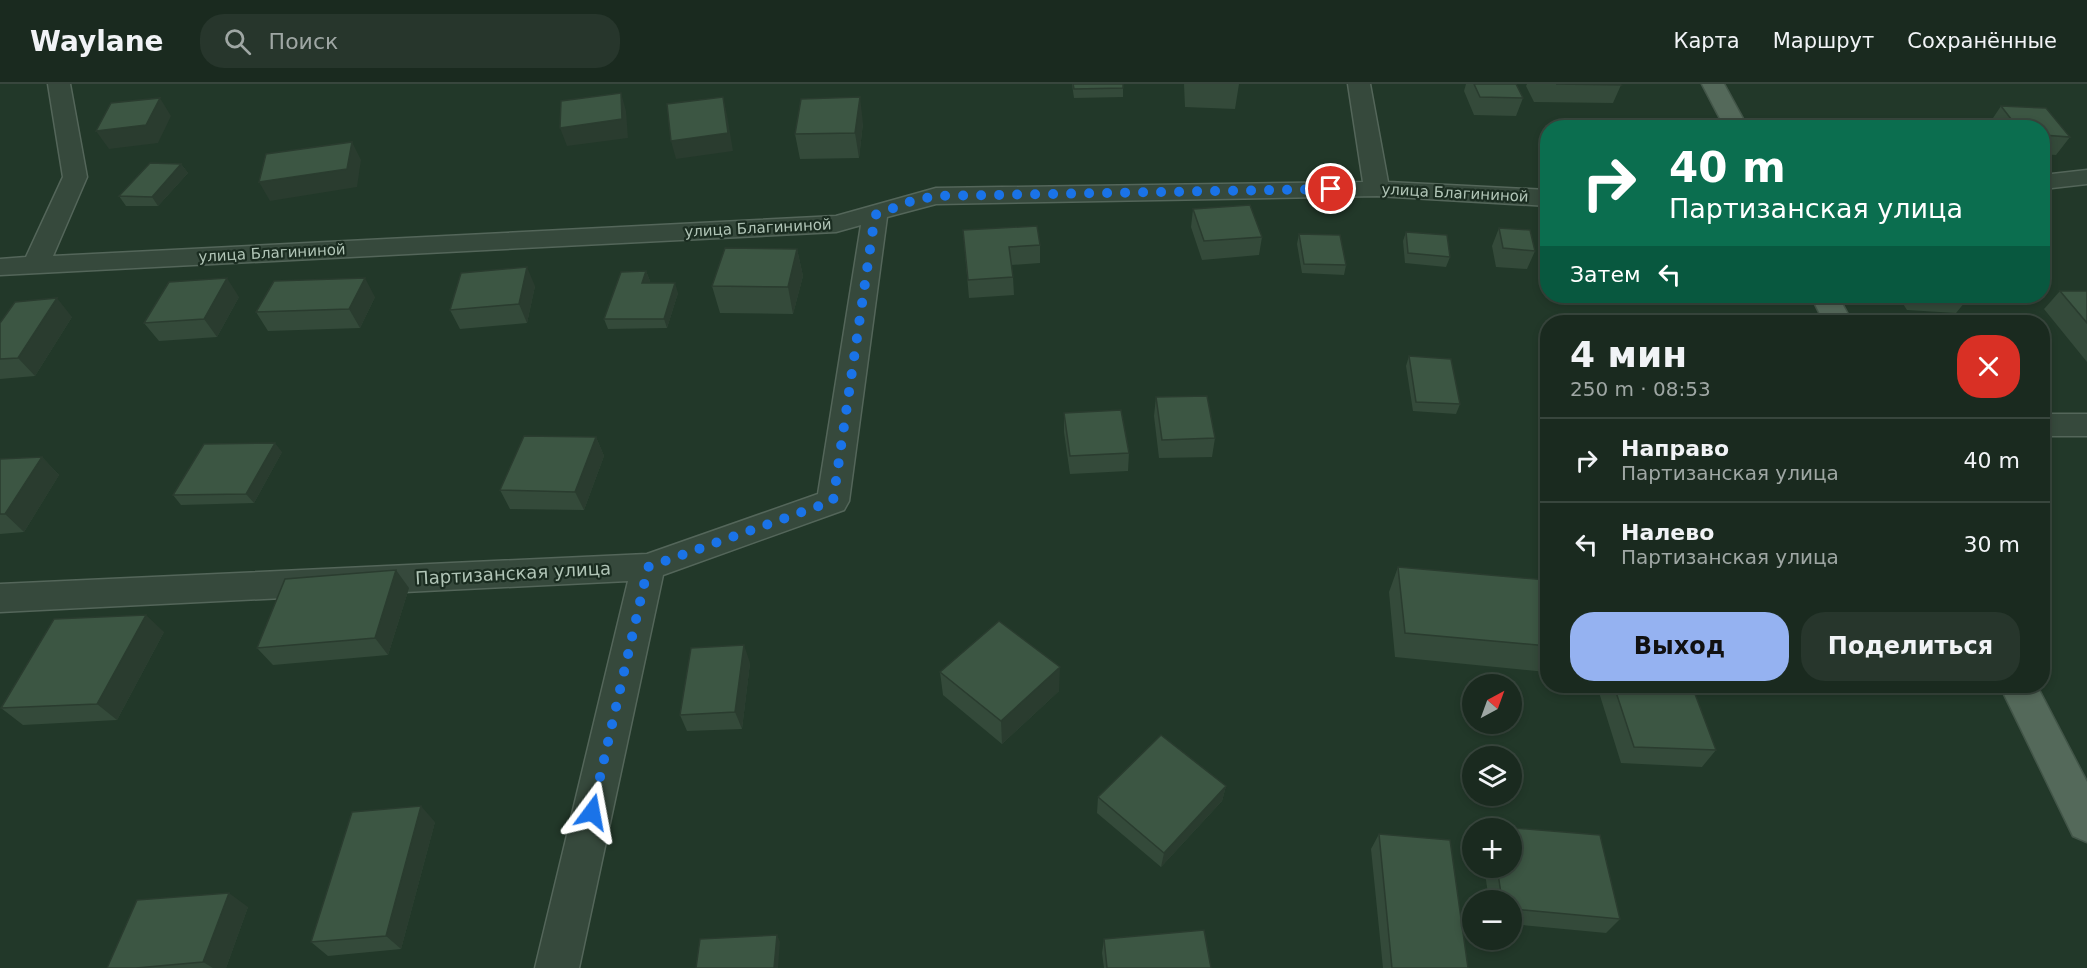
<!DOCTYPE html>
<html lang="ru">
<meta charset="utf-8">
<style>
:root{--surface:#1a2a1f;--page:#27362c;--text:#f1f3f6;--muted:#9fa7a4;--line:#38463d;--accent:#95b2f1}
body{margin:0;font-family:"DejaVu Sans",sans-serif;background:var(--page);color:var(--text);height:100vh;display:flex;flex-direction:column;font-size:22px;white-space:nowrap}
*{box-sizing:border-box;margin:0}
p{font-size:20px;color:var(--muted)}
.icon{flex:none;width:33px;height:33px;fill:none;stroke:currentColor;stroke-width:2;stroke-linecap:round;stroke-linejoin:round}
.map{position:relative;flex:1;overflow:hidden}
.details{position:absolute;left:1540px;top:231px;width:510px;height:378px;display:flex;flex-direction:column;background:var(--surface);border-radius:24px;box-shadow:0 3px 9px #0003,0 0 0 2px var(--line)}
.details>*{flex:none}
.hud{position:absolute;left:1540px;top:36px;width:510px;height:183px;border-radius:24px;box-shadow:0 3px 9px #0003,0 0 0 2px var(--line);background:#0b6e4f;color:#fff;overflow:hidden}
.needle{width:39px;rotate:41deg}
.tools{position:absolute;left:1462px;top:590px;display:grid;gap:12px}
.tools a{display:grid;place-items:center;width:60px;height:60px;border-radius:50%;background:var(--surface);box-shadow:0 3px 9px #0003,0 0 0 2px var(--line);font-size:30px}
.pin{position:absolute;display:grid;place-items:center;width:51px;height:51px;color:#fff;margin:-26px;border:3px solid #fff;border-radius:50%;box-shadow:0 2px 6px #0007}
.me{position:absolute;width:66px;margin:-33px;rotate:13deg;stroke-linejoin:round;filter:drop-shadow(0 0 4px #0008)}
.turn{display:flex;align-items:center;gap:21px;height:126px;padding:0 30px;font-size:27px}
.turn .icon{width:78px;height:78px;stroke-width:2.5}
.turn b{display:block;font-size:42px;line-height:51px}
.then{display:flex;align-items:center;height:57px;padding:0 30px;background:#0003;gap:12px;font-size:22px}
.round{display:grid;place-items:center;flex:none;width:63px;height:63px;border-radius:24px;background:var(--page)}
.summary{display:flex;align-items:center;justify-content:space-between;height:102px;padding:0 30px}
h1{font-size:36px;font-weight:700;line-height:45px}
.cta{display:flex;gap:12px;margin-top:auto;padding:12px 30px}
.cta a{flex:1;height:69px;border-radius:24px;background:var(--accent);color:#111;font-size:24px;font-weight:700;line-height:69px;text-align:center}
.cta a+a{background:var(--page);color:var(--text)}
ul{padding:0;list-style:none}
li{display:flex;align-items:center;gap:18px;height:84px;padding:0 30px;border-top:2px solid var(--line)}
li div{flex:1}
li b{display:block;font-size:22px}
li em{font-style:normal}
header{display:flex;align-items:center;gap:36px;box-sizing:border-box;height:84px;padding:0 30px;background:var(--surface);border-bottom:2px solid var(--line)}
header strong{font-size:28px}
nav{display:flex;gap:33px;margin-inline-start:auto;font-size:21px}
.search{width:420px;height:54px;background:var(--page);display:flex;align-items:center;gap:15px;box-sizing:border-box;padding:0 21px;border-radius:24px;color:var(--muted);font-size:22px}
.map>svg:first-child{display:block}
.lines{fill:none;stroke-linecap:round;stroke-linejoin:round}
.minor-casing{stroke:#54665a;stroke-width:3}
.major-casing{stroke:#425548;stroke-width:3}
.minor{fill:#36493c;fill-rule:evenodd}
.major{fill:#54695a;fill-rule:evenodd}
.wall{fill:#344a3a}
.shaded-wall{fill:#2a3c2f}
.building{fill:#3c5643;stroke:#2a3c2f;stroke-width:1.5}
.route{stroke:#1a73e8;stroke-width:10;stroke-dasharray:0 18}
.labels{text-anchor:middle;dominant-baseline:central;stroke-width:4.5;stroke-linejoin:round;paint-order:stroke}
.far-street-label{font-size:15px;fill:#b1c5b7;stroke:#1b2d21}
.street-label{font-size:18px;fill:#b1c5b7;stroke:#1b2d21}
</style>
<header>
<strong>Waylane</strong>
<div class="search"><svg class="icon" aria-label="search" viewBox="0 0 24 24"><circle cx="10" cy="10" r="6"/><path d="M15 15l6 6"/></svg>Поиск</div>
<nav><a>Карта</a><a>Маршрут</a><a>Сохранённые</a></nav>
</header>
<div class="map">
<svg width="2087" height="884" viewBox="0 0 2087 884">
<rect width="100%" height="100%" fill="#223829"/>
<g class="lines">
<defs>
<path id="minor" d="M 48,0 L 70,0 L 87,93 L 53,172 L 836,132 L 936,104 L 1363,98 L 1348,0 L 1370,0 L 1388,98 L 1548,106 L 1548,122 L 1377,112 L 936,120 L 887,133 L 849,417 L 844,426 L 663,491 L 579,884 L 535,884 L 628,497 L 0,528 L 0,500 L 647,470 L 818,410 L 861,141 L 836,148 L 0,191 L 0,175 L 26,173 L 63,93 Z
M 2087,86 L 2087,100 L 2043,105 L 2043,91 Z
M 2043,330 L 2087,330 L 2087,352 L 2043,352 Z"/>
<path id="major" d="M 1702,0 L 1724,0 L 1748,44 L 1725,44 Z
M 1811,212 L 1838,212 L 1852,238 L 1824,238 Z
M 2000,602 L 2037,602 L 2087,698 L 2087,758 L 2073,752 Z"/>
</defs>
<use href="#minor" class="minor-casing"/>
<use href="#major" class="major-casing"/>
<use href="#minor" class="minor"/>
<use href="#major" class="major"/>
</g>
<path class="wall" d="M 1072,0 L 1123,0 L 1123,13 L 1074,14 Z
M 1184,0 L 1239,0 L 1235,25 L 1185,23 Z
M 1466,0 L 1516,0 L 1523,14 L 1516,32 L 1474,31 L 1464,7 Z
M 1527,0 L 1620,0 L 1621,1 L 1613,19 L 1534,18 L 1526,2 Z
M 2001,22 L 2070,53 L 2056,71 L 2043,70 L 2043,44 L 1991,44 L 1989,40 Z
M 863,39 L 859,74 L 800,75 L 795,50 Z
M 181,80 L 188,89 L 158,122 L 126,122 L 119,112 Z
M 1193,125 L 1262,153 L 1259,171 L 1202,176 L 1191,143 Z
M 1499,144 L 1535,167 L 1527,185 L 1496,183 L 1492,162 Z
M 963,146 L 1040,161 L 1040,179 L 1011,181 L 1013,193 L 1014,211 L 969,214 Z
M 1406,148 L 1450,173 L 1446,183 L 1405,179 L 1403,157 Z
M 1299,150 L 1346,181 L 1344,191 L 1302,189 L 1297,160 Z
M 797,165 L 803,192 L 793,230 L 720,229 L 712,202 Z
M 646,187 L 650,197 L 649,199 L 678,209 L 667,244 L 608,245 L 604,235 Z
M 535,202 L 527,239 L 460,245 L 450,226 Z
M 2060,207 L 2087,207 L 2087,278 L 2044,225 Z
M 1898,212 L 1970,212 L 1956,229 L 1907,226 Z
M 239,213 L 217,253 L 159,257 L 144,239 Z
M 375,213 L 360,244 L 268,247 L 256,228 Z
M 72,233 L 35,292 L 0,295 L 0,239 Z
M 1409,272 L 1460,320 L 1456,330 L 1413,327 L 1406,282 Z
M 1156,313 L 1215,354 L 1212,373 L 1159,374 L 1154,332 Z
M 1064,329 L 1129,369 L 1128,387 L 1070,390 L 1064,348 Z
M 596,353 L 604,372 L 584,426 L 510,425 L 500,406 Z
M 282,368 L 254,419 L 181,421 L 173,411 Z
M 42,373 L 59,391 L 24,448 L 0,450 L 0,375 Z
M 1398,483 L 1548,503 L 1548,585 L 1546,588 L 1395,573 L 1389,508 Z
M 409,504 L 388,571 L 273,581 L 257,564 Z
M 164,548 L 117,636 L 23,641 L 1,624 Z
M 750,579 L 742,645 L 687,647 L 680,631 Z
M 940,588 L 1059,607 L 1002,660 L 943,611 Z
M 1597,602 L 1692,602 L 1716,666 L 1702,683 L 1621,679 Z
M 1226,702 L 1222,717 L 1161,783 L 1097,729 L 1098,713 Z
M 435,738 L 401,865 L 328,872 L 311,858 Z
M 1490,742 L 1600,751 L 1620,835 L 1606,849 L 1512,840 L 1512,816 L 1489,816 L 1484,783 L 1512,783 L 1512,744 L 1488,744 Z
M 1379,750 L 1468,884 L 1383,884 L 1371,765 Z
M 248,823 L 226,884 L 107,884 Z
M 1104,855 L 1211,884 L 1104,884 L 1102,869 Z"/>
<path class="shaded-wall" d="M 621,9 L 626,27 L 628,54 L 567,62 L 560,44 Z
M 723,13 L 727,31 L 733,67 L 676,75 L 671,57 Z
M 860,13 L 863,39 L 859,74 L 855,49 Z
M 160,14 L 171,32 L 158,59 L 109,65 L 96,47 Z
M 352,58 L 361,76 L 357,103 L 270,117 L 259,98 Z
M 181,80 L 188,89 L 158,122 L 152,113 Z
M 797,165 L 803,192 L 793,230 L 788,203 Z
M 527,183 L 535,202 L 527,239 L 519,220 Z
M 646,187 L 650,197 L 646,209 L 642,199 Z
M 227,194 L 239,213 L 217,253 L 204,235 Z
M 365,194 L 375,213 L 360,244 L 349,225 Z
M 675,199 L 678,209 L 667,244 L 664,235 Z
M 57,214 L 72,233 L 35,292 L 18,274 Z
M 596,353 L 604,372 L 584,426 L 575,408 Z
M 275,359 L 282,368 L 254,419 L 246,410 Z
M 42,373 L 59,391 L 24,448 L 5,430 Z
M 396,486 L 409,504 L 388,571 L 375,554 Z
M 146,531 L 164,548 L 117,636 L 97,620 Z
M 744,561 L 750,579 L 742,645 L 735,628 Z
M 1060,583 L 1059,607 L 1002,660 L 1001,637 Z
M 1226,702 L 1222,717 L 1161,783 L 1164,769 Z
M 421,722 L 435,738 L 401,865 L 386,852 Z
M 229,809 L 248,823 L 226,884 L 213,884 L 203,878 Z
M 777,851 L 780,858 L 778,884 L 774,884 Z"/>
<path class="building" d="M 1073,0 L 1123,0 L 1123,4 L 1074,5 Z
M 1474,0 L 1516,0 L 1523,14 L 1480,13 Z
M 1556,0 L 1620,0 L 1621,1 Z
M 621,9 L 622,35 L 560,44 L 561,17 Z
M 723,13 L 728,49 L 671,57 L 667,20 Z
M 860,13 L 855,49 L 795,50 L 801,15 Z
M 160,14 L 146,41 L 96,47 L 111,19 Z
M 2001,22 L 2046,24 L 2070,53 L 2043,51 L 2043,44 L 2018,44 Z
M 352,58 L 347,85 L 259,98 L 266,70 Z
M 150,79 L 181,80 L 152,113 L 119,112 Z
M 1250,121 L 1262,153 L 1204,157 L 1193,125 Z
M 1037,142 L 1040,161 L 1009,163 L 1013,193 L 968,196 L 963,146 Z
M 1499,144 L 1530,146 L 1535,167 L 1503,164 Z
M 1406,148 L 1447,151 L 1450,173 L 1408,169 Z
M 1299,150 L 1340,151 L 1346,181 L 1304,180 Z
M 725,164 L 797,165 L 788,203 L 712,202 Z
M 527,183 L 519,220 L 450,226 L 461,189 Z
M 646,187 L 642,199 L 675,199 L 664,235 L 604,235 L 621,188 Z
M 227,194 L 204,235 L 144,239 L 169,198 Z
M 365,194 L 349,225 L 256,228 L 274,197 Z
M 2060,207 L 2087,207 L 2087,239 Z
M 57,214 L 18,274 L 0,275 L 0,239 L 15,218 Z
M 1409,272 L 1451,275 L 1460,320 L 1416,318 Z
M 1207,312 L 1215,354 L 1162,356 L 1156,313 Z
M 1121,326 L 1129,369 L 1070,372 L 1064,329 Z
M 524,352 L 596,353 L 575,408 L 500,406 Z
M 275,359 L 246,410 L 173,411 L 204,360 Z
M 42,373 L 5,430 L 0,430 L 0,375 Z
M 1398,483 L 1547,496 L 1548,503 L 1548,562 L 1405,549 Z
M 396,486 L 375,554 L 257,564 L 285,495 Z
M 146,531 L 97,620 L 1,624 L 54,535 Z
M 999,537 L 1060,583 L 1001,637 L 940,588 Z
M 744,561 L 735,628 L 680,631 L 691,564 Z
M 1614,602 L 1692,602 L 1716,666 L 1634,663 Z
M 1161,651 L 1226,702 L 1164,769 L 1098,713 Z
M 421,722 L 386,852 L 311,858 L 352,728 Z
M 1490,742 L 1600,751 L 1620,835 L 1512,825 L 1512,816 L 1502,816 L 1497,783 L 1512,783 L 1512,744 L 1490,744 Z
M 1379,750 L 1450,756 L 1468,884 L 1392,884 Z
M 229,809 L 203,878 L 136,884 L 107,884 L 137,816 Z
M 1204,846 L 1211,884 L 1107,884 L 1104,855 Z
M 777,851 L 774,884 L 696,884 L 700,855 Z"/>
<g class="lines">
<path class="route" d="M 592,728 L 648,483 L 833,417 L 875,131 L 912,117 L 936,112 L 1331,105"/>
</g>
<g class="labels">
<g class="far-street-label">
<text transform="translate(1455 109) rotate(3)">улица Благининой</text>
<text transform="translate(758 144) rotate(-3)">улица Благининой</text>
<text transform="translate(272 169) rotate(-3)">улица Благининой</text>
</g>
<g class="street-label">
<text transform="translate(513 489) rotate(-3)">Партизанская улица</text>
</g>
</g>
</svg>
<div class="tools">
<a><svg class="needle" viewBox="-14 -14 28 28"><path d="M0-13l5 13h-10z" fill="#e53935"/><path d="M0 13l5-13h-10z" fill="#9fa7a4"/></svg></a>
<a><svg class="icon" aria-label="layers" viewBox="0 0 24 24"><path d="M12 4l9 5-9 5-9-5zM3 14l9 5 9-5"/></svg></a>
<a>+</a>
<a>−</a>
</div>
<div class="pin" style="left:1331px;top:105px;background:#d93025"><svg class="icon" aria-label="arrive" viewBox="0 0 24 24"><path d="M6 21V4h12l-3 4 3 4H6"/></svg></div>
<svg class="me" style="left:592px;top:728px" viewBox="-20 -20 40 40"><path d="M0-17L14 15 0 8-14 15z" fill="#1a73e8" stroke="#fff" stroke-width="4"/></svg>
<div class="hud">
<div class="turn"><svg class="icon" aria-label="right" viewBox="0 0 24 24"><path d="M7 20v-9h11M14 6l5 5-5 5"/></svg><div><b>40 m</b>Партизанская улица</div></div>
<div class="then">Затем<svg class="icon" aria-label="left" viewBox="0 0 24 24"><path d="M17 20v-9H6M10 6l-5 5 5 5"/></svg></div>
</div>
<section class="details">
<div class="summary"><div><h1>4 мин</h1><p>250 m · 08:53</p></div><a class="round" style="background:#d93025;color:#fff"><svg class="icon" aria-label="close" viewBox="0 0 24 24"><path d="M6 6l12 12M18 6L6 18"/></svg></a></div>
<ul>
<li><svg class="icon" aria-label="right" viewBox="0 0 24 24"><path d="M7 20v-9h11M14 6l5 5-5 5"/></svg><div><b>Направо</b><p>Партизанская улица</p></div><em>40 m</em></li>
<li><svg class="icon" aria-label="left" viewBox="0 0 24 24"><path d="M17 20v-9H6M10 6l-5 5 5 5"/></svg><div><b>Налево</b><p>Партизанская улица</p></div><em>30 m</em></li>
</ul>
<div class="cta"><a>Выход</a><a>Поделиться</a></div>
</section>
</div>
